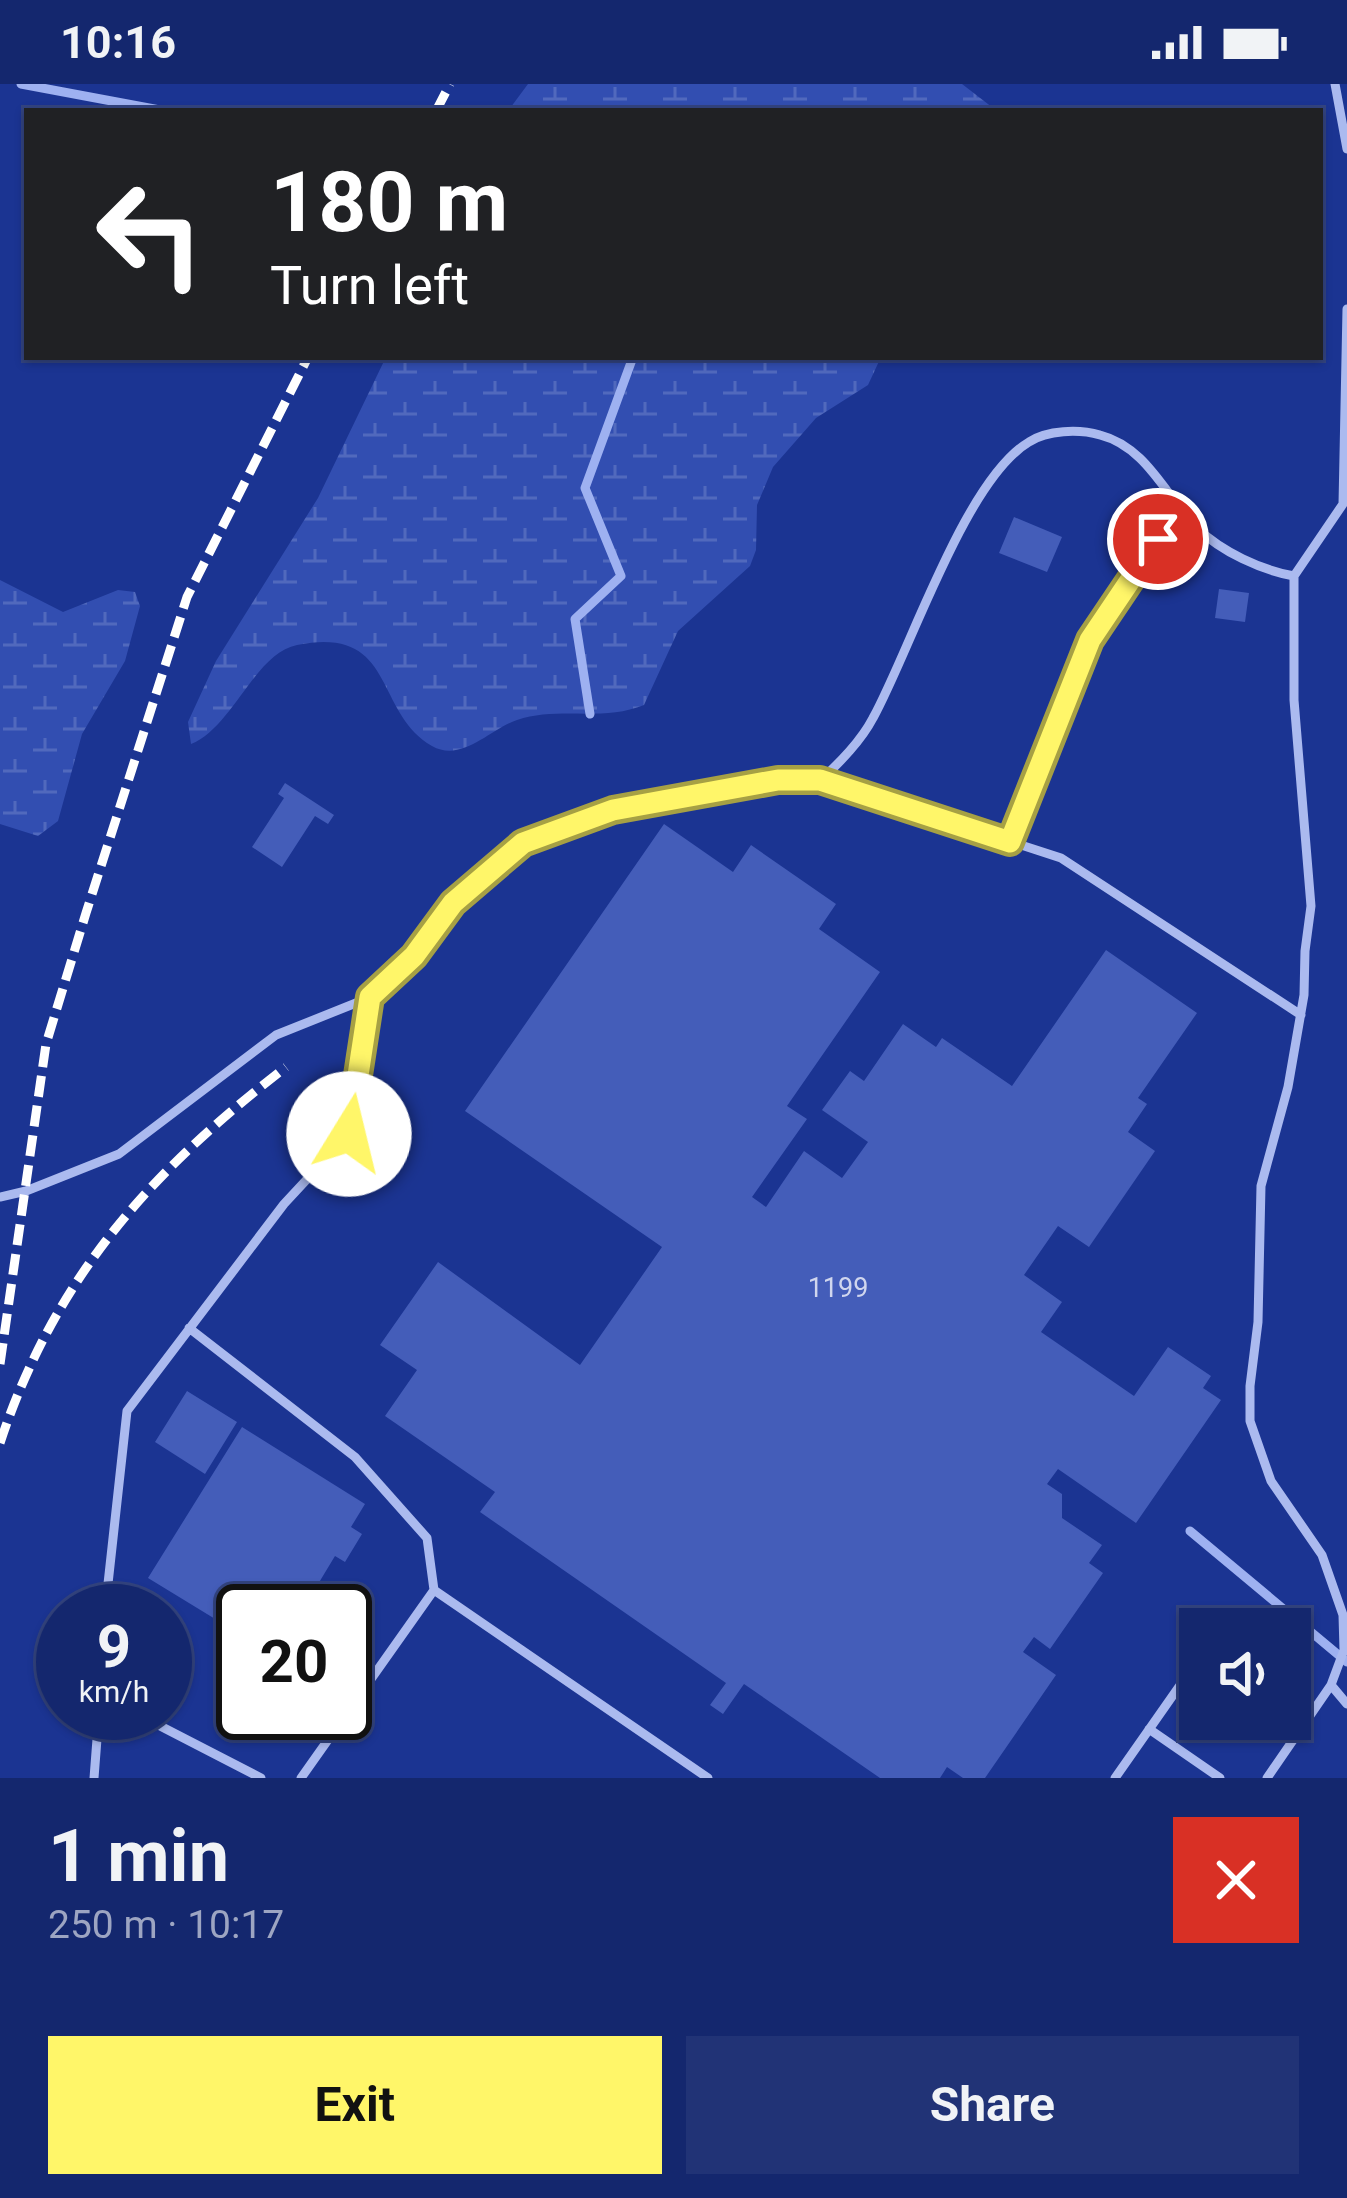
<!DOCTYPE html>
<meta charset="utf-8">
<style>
:root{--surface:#14276e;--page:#213376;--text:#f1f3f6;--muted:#9da5c2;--line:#334481;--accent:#fff669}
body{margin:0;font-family:Roboto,sans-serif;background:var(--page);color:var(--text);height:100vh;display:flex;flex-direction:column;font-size:45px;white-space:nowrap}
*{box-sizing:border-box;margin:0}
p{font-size:39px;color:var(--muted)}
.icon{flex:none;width:66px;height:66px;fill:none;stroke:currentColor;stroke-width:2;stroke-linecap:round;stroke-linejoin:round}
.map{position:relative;height:1694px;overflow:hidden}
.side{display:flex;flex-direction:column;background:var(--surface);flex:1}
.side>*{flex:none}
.guide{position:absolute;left:24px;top:24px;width:1299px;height:252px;border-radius:0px;box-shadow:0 3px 9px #0004,0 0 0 3px var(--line);background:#202124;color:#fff;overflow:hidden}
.buttons{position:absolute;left:1179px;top:1524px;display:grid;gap:24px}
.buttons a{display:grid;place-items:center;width:132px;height:132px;border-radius:0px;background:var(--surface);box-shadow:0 3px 9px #0004,0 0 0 3px var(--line);font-size:60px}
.speed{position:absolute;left:36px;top:1500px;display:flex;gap:24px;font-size:60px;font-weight:700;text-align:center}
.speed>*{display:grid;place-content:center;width:156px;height:156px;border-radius:50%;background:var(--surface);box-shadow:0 3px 9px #0004,0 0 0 3px var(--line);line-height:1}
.speed small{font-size:30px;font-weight:400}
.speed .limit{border:6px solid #111;border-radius:18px;background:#fff;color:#111}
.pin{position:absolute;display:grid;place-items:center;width:102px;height:102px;color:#fff;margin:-51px;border:6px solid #fff;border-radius:50%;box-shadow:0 3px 12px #0007}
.me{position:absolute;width:132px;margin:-66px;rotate:9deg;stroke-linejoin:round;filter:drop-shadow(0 0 9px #0008)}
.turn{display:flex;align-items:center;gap:42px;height:252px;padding:0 48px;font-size:54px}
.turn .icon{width:156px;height:156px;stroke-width:2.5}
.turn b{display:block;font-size:84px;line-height:102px}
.round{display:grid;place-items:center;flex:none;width:126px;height:126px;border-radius:0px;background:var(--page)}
.summary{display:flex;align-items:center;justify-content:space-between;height:204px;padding:0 48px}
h1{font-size:72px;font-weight:700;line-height:90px}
.button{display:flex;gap:24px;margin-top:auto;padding:24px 48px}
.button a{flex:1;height:138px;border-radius:0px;background:var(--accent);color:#111;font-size:48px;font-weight:700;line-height:138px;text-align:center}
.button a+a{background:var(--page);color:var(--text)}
.status{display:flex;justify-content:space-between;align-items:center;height:84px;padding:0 60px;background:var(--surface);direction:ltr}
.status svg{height:33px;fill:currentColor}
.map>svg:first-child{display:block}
.wetland{fill:url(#wetland-marsh)}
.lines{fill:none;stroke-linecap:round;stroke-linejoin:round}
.stream{stroke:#9eb1f1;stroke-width:9}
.building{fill:#445db9}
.lane{stroke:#abbaef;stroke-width:9}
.rail{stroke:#fff;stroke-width:9;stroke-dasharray:21 9;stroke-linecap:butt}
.route-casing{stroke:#a6a044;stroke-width:30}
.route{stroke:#fff669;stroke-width:21}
.labels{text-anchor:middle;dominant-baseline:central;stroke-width:12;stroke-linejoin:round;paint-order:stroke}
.number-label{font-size:27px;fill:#d0d6ee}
</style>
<div class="status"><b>10:16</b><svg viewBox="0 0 49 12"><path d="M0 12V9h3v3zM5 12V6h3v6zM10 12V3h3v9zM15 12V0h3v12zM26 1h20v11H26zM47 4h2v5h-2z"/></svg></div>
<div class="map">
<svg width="1347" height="1694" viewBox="0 0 1347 1694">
<defs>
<pattern id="wetland-marsh" width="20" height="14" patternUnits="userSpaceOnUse" patternTransform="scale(3)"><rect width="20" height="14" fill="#324eb1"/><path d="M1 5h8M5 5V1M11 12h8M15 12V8" fill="none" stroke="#5169bd"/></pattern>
</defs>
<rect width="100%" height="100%" fill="#1b3492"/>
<path class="wetland" d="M 528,0 L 962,0 L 997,27 L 508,27 Z
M 386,273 L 881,273 L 868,301 L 816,334 L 773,383 L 757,421 L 756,466 L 750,482 L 678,547 L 644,621 C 603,638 558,622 517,636 C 490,645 462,679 432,662 C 373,628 397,541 297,561 C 255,569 232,644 191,660 L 188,638 L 216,577 L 318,414 Z
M 0,496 L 63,528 L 118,506 L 135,508 L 140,522 L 125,577 L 82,650 L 58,737 L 38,752 L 0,740 Z"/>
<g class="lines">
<path class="stream" d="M 21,0 L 165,27
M 590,630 L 575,535 L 621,492 L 585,404 L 633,273
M 1190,1447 L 1347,1578"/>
</g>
<path class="building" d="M 1014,433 L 1062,453 L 1047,488 L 999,469 Z
M 1219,505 L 1249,509 L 1245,538 L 1215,534 Z
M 285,699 L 334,731 L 328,740 L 315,732 L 282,783 L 252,763 L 284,714 L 278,710 Z
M 664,740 L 733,788 L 751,761 L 836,820 L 819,845 L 880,888 L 787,1022 L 807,1035 L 752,1113 L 766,1123 L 804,1067 L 842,1094 L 868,1058 L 822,1026 L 850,987 L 864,997 L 903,940 L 936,963 L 942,954 L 1012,1002 L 1106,866 L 1197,929 L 1138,1014 L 1147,1020 L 1128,1048 L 1155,1067 L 1089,1163 L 1058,1142 L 1024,1191 L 1062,1218 L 1041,1248 L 1134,1312 L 1168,1263 L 1211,1292 L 1203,1304 L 1221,1316 L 1136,1439 L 1058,1385 L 1047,1400 L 1062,1410 L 1062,1434 L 1102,1461 L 1089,1479 L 1103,1489 L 1050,1565 L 1034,1553 L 1023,1568 L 1056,1591 L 985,1694 L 963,1694 L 947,1683 L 940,1694 L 880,1694 L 744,1600 L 723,1630 L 710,1621 L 726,1599 L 480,1428 L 495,1408 L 385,1332 L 417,1286 L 380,1261 L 438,1178 L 580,1281 L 662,1163 L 465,1027 Z
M 187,1307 L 237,1338 L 205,1390 L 155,1358 Z
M 242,1343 L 365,1420 L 351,1443 L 362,1450 L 345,1478 L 335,1472 L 306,1520 L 279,1503 L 264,1527 L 243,1527 L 243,1552 L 148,1494 Z"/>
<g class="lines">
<path class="lane" d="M 1335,0 L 1347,65
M 821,696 L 1061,774 L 1301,931
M 1010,757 L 1090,556 L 1180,422
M 0,1113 L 26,1107 L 119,1070 L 276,951 L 371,913 L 414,872 L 453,819 L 523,759 L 613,726 L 778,696 L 821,696 C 840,678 861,657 873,634 C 910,567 965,396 1029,358 C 1047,346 1079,345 1100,351 C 1147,363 1166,413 1197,444 C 1222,468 1261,486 1294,492
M 189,1244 L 355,1373 L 427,1454 L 434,1506
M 105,1527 L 127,1327 L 284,1120 L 349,1050 L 371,913
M 1331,1601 L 1347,1620
M 135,1629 L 261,1694
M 1278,1635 L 1298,1649
M 1149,1645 L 1220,1694
M 94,1694 L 99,1629
M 301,1694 L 434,1506 L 708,1694
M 1115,1694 L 1197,1577 L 1200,1579
M 1267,1694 L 1331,1601 L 1344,1566 L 1343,1531 L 1322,1471 L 1271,1397 L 1250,1337 L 1250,1302 L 1258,1238 L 1261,1102 L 1288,1003 L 1304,911 L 1305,867 L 1311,822 L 1294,616 L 1294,492 L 1343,420 L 1347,225"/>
<path class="rail" d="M 436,27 L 450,0
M 0,1280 L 46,960 L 86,829 L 187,513 L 308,273
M 0,1359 C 55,1193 150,1088 286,983"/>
</g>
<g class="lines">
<defs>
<path id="route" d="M 349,1050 L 370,913 L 414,872 L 453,819 L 523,759 L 613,726 L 778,696 L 820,696 L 1010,758 L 1090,556 L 1158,455"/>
</defs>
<use href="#route" class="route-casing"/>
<use href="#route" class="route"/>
</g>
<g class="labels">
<g class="number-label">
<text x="838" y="1204">1199</text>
</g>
</g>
</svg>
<div class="buttons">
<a><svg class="icon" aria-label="sound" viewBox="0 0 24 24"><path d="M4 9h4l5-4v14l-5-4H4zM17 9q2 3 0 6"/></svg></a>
</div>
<div class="speed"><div>9<small>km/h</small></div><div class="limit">20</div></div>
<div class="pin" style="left:1158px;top:455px;background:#d93025"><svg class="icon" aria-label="arrive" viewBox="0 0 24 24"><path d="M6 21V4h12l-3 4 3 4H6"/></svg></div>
<svg class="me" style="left:349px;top:1050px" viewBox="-20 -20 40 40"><circle r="19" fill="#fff"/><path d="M0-13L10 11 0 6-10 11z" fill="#fff669"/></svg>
<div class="guide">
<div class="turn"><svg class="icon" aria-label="left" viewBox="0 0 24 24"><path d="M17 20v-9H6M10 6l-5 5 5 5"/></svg><div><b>180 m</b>Turn left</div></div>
</div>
</div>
<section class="side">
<div class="summary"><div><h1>1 min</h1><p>250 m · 10:17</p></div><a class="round" style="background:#d93025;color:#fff"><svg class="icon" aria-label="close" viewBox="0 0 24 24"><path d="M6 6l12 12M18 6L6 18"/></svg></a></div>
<div class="button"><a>Exit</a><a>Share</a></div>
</section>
